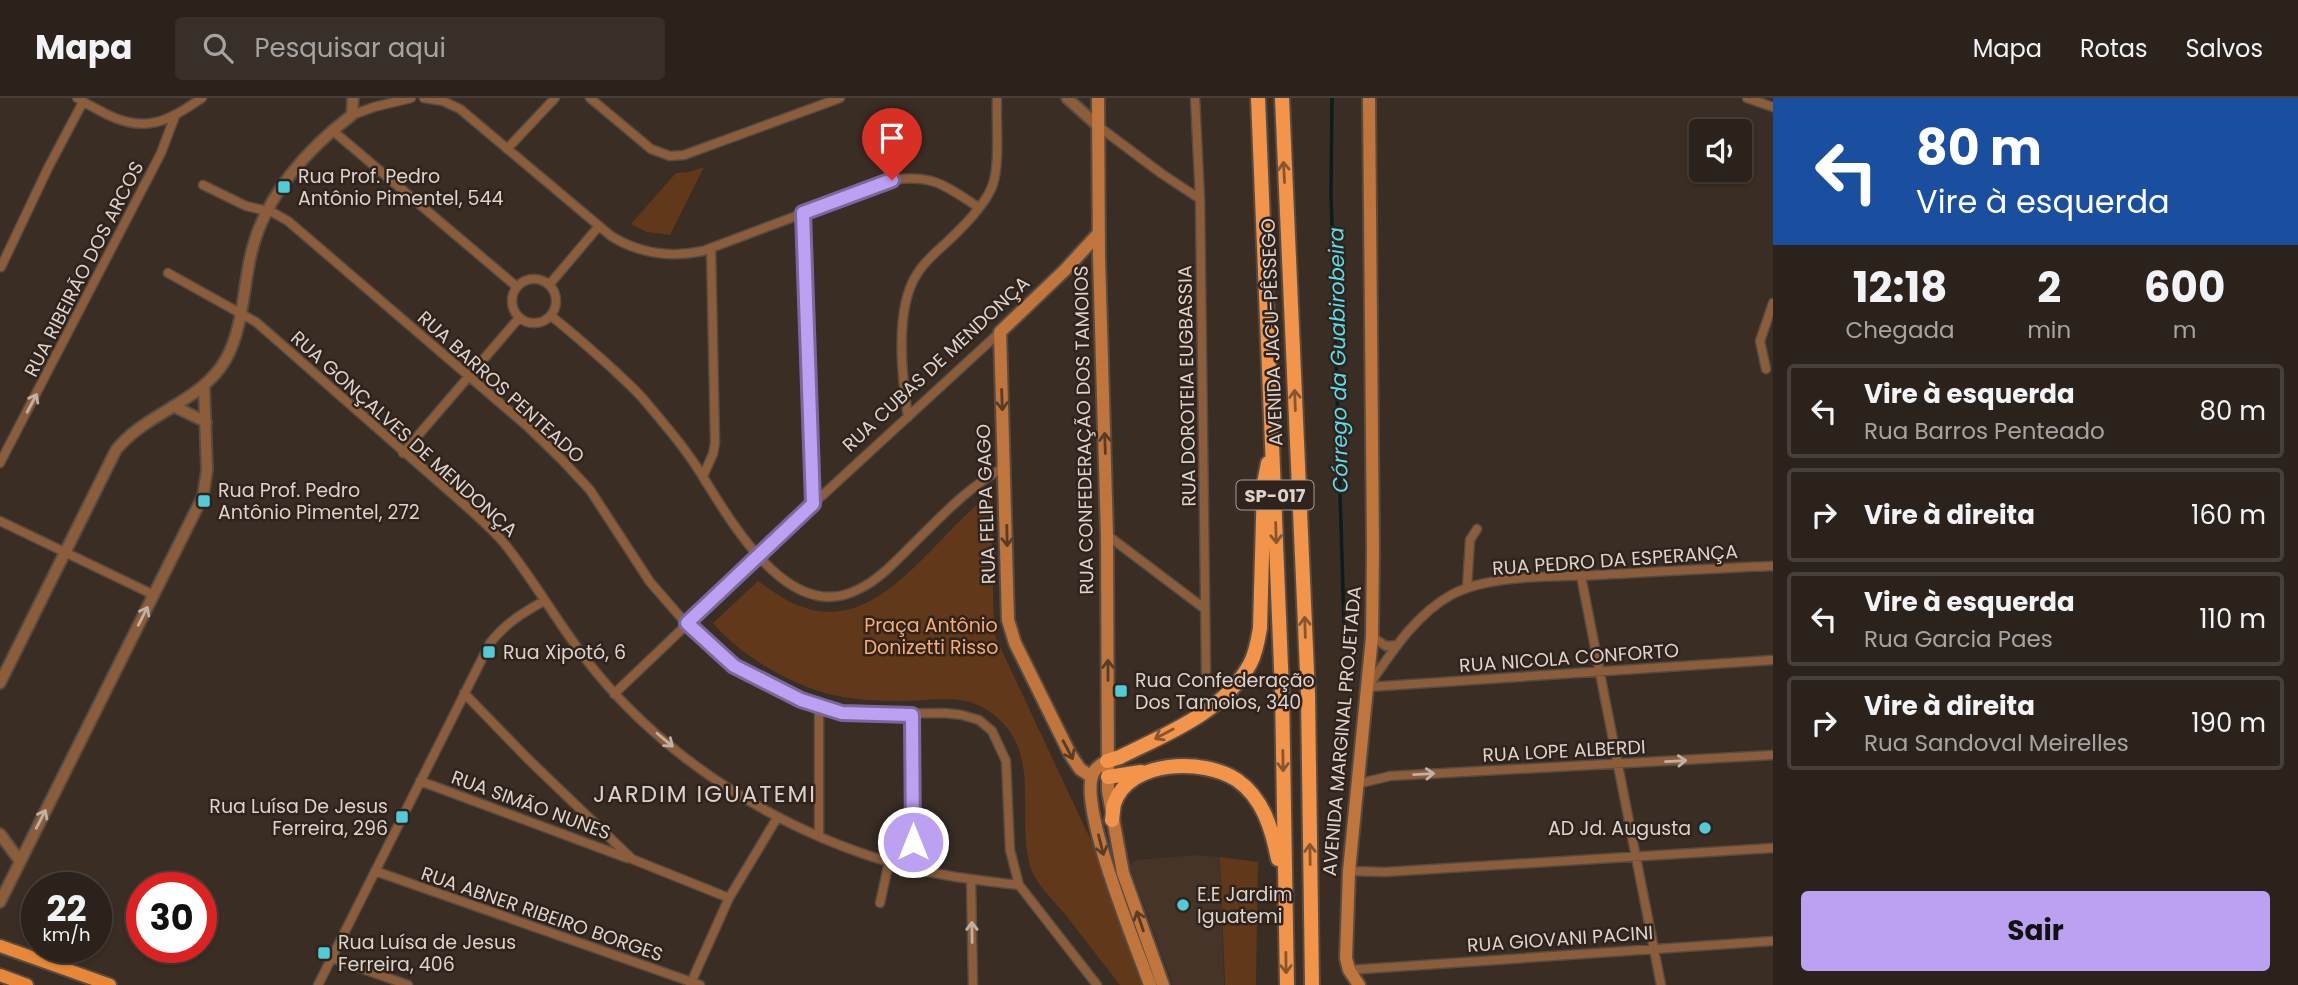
<!DOCTYPE html>
<html lang="pt">
<meta charset="utf-8">
<style>
:root{--surface:#2b221b;--page:#372f28;--text:#f1f3f6;--muted:#a6a4a3;--line:#473f3a;--accent:#bca0f2}
body{margin:0;font-family:Poppins,sans-serif;background:var(--page);color:var(--text);height:100vh;display:flex;flex-direction:column;font-size:26px;white-space:nowrap}
*{box-sizing:border-box;margin:0}
p{font-size:23px;color:var(--muted)}
.icon{flex:none;width:38px;height:38px;fill:none;stroke:currentColor;stroke-width:2;stroke-linecap:round;stroke-linejoin:round}
.map{position:relative;flex:1;overflow:hidden}
.details{display:flex;flex-direction:column;background:var(--surface);width:525px}
.details>*{flex:none}
.guide{background:#1a4fa0;color:#fff;overflow:hidden}
.fabs{position:absolute;left:1689px;top:21px;display:grid;gap:14px}
.fabs a{display:grid;place-items:center;width:63px;height:63px;border-radius:7px;background:var(--surface);box-shadow:0 2px 5px #0004,0 0 0 2px var(--line);font-size:35px}
.speed{position:absolute;left:21px;top:774px;display:flex;gap:14px;font-size:35px;font-weight:700;text-align:center}
.speed>*{display:grid;place-content:center;width:91px;height:91px;border-radius:50%;background:var(--surface);box-shadow:0 2px 5px #0004,0 0 0 2px var(--line);line-height:1}
.speed small{font-size:18px;font-weight:400}
.speed .limit{border:10px solid #d22;background:#fff;color:#111}
.pin{position:absolute;display:grid;place-items:center;width:60px;height:60px;color:#fff;margin:-72px -30px;border-radius:50% 50% 50% 0;rotate:-45deg;box-shadow:0 0 7px #0007}
.pin .icon{rotate:45deg}
.me{position:absolute;width:77px;margin:-38px;rotate:0deg;stroke-linejoin:round;filter:drop-shadow(0 0 5px #0008)}
.turn{display:flex;align-items:center;gap:24px;height:147px;padding:0 28px;font-size:32px}
.turn .icon{width:91px;height:91px;stroke-width:2.5}
.turn b{display:block;font-size:49px;line-height:60px}
.eta{display:flex;justify-content:space-evenly;align-items:center;height:119px;text-align:center}
.eta b{font-size:42px;font-weight:700;line-height:49px}
.button{display:flex;gap:14px;margin-top:auto;padding:14px 28px}
.button a{flex:1;height:80px;border-radius:7px;background:var(--accent);color:#111;font-size:28px;font-weight:700;line-height:80px;text-align:center}
ul{padding:0;list-style:none}
li{display:flex;align-items:center;gap:21px;height:94px;margin:0 14px 10px;padding:0 14px;border:4px solid var(--line);border-radius:7px}
li div{flex:1}
li b{display:block;font-size:26px}
li em{font-style:normal}
header{display:flex;align-items:center;gap:42px;box-sizing:border-box;height:98px;padding:0 35px;background:var(--surface);border-bottom:2px solid var(--line)}
header strong{font-size:33px}
nav{display:flex;gap:38px;margin-inline-start:auto;font-size:24px}
.search{width:490px;height:63px;background:var(--page);display:flex;align-items:center;gap:18px;box-sizing:border-box;padding:0 24px;border-radius:7px;color:var(--muted);font-size:26px}
main{display:flex;flex:1;min-height:0}
.map>svg:first-child{display:block}
.built{fill:#463428}
.park{fill:#613819}
.lines{fill:none;stroke-linecap:round;stroke-linejoin:round}
.stream{stroke:#0b1c1e;stroke-width:3.5}
.minor-casing{stroke:#564b42;stroke-width:11}
.tertiary-casing{stroke:#564b42;stroke-width:14}
.secondary-casing{stroke:#564b42;stroke-width:16}
.primary-casing{stroke:#564b42;stroke-width:16}
.trunk-casing{stroke:#564b42;stroke-width:18}
.minor{stroke:#8c5d3b;stroke-width:8}
.tertiary{stroke:#8c5d3b;stroke-width:10}
.secondary{stroke:#bf753b;stroke-width:12}
.primary{stroke:#e78738;stroke-width:12}
.trunk{stroke:#f29449;stroke-width:14}
.oneway{stroke:#875630}
.oneway2{stroke:#5a3c25}
.oneway3{stroke:#c3b0a1}
.route-casing{stroke:#7a689d;stroke-width:18}
.route{stroke:#bca0f2;stroke-width:12}
.poi-dot{fill:#52cbd9;stroke:#2f231b;stroke-width:2.5}
.labels{text-anchor:middle;dominant-baseline:central;stroke-width:5;stroke-linejoin:round;paint-order:stroke}
.shield{fill:#2f231b;stroke:#a79e98;stroke-width:2}
.shield-label{font-size:18px;font-weight:bold;fill:#dbd3cd}
.poi-label{font-size:19px;fill:#dbd3cd;stroke:#2f231b;text-anchor:start}
.street-label{font-size:19px;fill:#dbd3cd;stroke:#2f231b}
.park-label{font-size:19px;fill:#f8ab74;stroke:#2f231b}
.water-label{font-size:21px;font-style:italic;fill:#5addec;stroke:#2f231b}
.quarter-label{font-size:23px;letter-spacing:2px;fill:#dbd3cd;stroke:#2f231b}
</style>
<header>
<strong>Mapa</strong>
<div class="search"><svg class="icon" aria-label="search" viewBox="0 0 24 24"><circle cx="10" cy="10" r="6"/><path d="M15 15l6 6"/></svg>Pesquisar aqui</div>
<nav><a>Mapa</a><a>Rotas</a><a>Salvos</a></nav>
</header>
<main>
<div class="map">
<svg width="1773" height="887" viewBox="0 0 1773 887">
<rect width="100%" height="100%" fill="#392d24"/>
<path class="built" d="M 1196,757 L 1220,759 L 1224,887 L 1173,887 L 1130,769 L 1131,765 L 1137,762 Z"/>
<path class="park" d="M 704,69 L 670,137 L 647,134 L 631,126 L 676,75 L 689,74 Z
M 988,398 L 990,398 L 991,413 L 994,536 L 1103,768 L 1143,887 L 1120,887 C 1101,863 1083,839 1064,815 C 1053,802 1035,785 1030,768 C 1015,711 1045,650 987,612 C 961,595 932,603 904,603 C 879,603 849,602 825,595 C 785,583 740,557 713,525 L 758,483 C 772,492 785,503 800,508 C 879,539 933,438 988,398 Z
M 1220,759 L 1258,764 L 1256,887 L 1225,887 Z"/>
<g class="lines">
<path class="stream" d="M 1332,0 L 1331,96 L 1344,525"/>
<defs>
<path id="minor" d="M 77,0 C 86,6 97,11 106,16 C 146,36 168,23 202,0
M 424,0 L 443,3 L 460,11 L 611,138 C 640,156 670,160 703,153 L 892,82 C 933,76 946,88 978,109
M 590,0 L 651,51 L 670,58 L 684,57 L 840,0
M 1195,0 L 1200,101 L 1206,575
M 1747,0 L 1773,9
M 352,17 L 374,9 L 411,0
M 1098,28 L 1162,76 L 1200,101
M 332,32 L 517,189
M 507,51 L 555,0
M 203,87 L 246,108 L 272,114 L 288,123 L 527,328 L 563,363 L 590,392 L 650,484 L 684,523 L 734,568 L 779,592 L 819,609 L 842,615 L 865,616 L 945,615 L 962,617 L 979,622 L 992,633 L 1006,663 L 1010,752 L 1019,787 L 1097,887
M 803,115 L 813,406
M 1,169 L 48,70 L 83,4
M 168,175 L 256,224 L 474,415 C 484,425 495,434 504,445 C 537,486 562,533 596,574 C 670,664 778,731 889,764 C 931,777 976,782 1019,787
M512 203a22 22 0 1 1 44 0a22 22 0 1 1-44 0Z
M 549,187 L 599,128
M 551,218 C 573,235 594,254 615,273 C 625,283 636,292 645,303 C 665,327 687,352 703,379 C 732,425 790,528 859,491 C 878,482 893,466 908,451 C 939,421 967,389 1005,369
M 1766,271 L 1760,243 L 1773,205
M 908,319 C 902,279 894,211 917,176 C 924,164 936,154 946,145 C 961,131 987,105 993,86 C 1000,65 996,24 997,0
M 403,355 L 519,220
M 0,365 L 161,55 L 175,18
M 703,378 L 713,356 L 715,345 L 711,150
M 0,423 L 154,497
M 1107,437 L 1205,511
M 1581,478 L 1661,887
M 1467,490 L 1470,442 L 1477,431
M 1372,539 L 1386,548 L 1397,547
M 1369,587 C 1392,554 1415,517 1451,497 C 1490,476 1554,479 1598,477 C 1656,474 1715,470 1773,468
M 1368,589 L 1773,562
M 464,595 L 528,661 L 632,761 L 729,800
M 614,596 L 813,406 L 1000,234
M 912,617 L 913,770
M 420,683 L 627,760
M 1357,686 L 1390,678 L 1773,657
M 819,738 L 819,609
M 375,773 L 700,887
M 1349,773 L 1385,774 L 1773,750
M 971,781 L 973,887
M 880,805 L 889,764
M 332,860 L 408,887
M 1349,872 L 1773,843
M 318,887 L 490,545 C 505,526 522,515 544,503
M 690,887 L 729,800 L 777,720"/>
<path id="tertiary" d="M 1067,0 L 1098,28
M 173,308 L 206,324
M 0,585 L 116,352 C 146,314 201,305 226,261 C 244,228 243,187 252,152 C 266,97 308,50 352,17 L 353,0
M 0,736 L 20,763
M 0,804 L 203,398 L 207,372 L 204,288"/>
<path id="secondary" d="M 1098,0 L 1099,159 L 1107,437 L 1108,693 L 1123,775 L 1163,887
M 1107,663 C 1101,666 1095,670 1092,678 C 1081,716 1135,845 1150,887
M 1092,679 L 1080,671 L 1070,656 L 1015,545 L 1008,522 L 1000,234 L 1065,172 L 1099,135
M 1359,887 L 1349,872 L 1346,860 L 1349,773 L 1372,539 L 1373,453 L 1369,0"/>
<path id="primary" d="M 0,848 L 110,887
M 0,877 L 27,887"/>
<path id="trunk" d="M 1258,0 L 1282,593 L 1287,887
M 1282,0 L 1308,596 L 1312,887
M 1107,663 L 1120,659 C 1166,636 1224,614 1250,566 C 1256,555 1258,542 1260,530 L 1264,385 L 1268,365
M 1108,679 L 1141,674
M 1112,722 C 1113,716 1113,710 1114,706 C 1129,661 1204,660 1237,682 C 1263,700 1272,731 1278,761"/>
</defs>
<use href="#minor" class="minor-casing"/>
<use href="#tertiary" class="tertiary-casing"/>
<use href="#secondary" class="secondary-casing"/>
<use href="#primary" class="primary-casing"/>
<use href="#trunk" class="trunk-casing"/>
<use href="#minor" class="minor"/>
<use href="#tertiary" class="tertiary"/>
<use href="#secondary" class="secondary"/>
<use href="#primary" class="primary"/>
<use href="#trunk" class="trunk"/>
</g>
<defs><path id="oneway-shaft" d="M-6 0H5M1.5-3L5.5 0L1.5 3" fill="none" stroke-width="1.6" stroke-linecap="round" stroke-linejoin="round" transform="scale(1.75)"/></defs>
<g class="oneway">
<use href="#oneway-shaft" transform="translate(1284 74) rotate(-93)"/>
<use href="#oneway-shaft" transform="translate(1295 302) rotate(-92)"/>
<use href="#oneway-shaft" transform="translate(1276 435) rotate(88)"/>
<use href="#oneway-shaft" transform="translate(1305 529) rotate(-92)"/>
<use href="#oneway-shaft" transform="translate(1164 636) rotate(152)"/>
<use href="#oneway-shaft" transform="translate(1283 663) rotate(89)"/>
<use href="#oneway-shaft" transform="translate(1310 756) rotate(-91)"/>
<use href="#oneway-shaft" transform="translate(1286 865) rotate(89)"/>
</g>
<g class="oneway2">
<use href="#oneway-shaft" transform="translate(1002 302) rotate(88)"/>
<use href="#oneway-shaft" transform="translate(1105 345) rotate(-92)"/>
<use href="#oneway-shaft" transform="translate(1007 438) rotate(89)"/>
<use href="#oneway-shaft" transform="translate(1108 572) rotate(-90)"/>
<use href="#oneway-shaft" transform="translate(1068 652) rotate(62)"/>
<use href="#oneway-shaft" transform="translate(1101 747) rotate(76)"/>
<use href="#oneway-shaft" transform="translate(1140 823) rotate(-109)"/>
</g>
<g class="oneway3">
<use href="#oneway-shaft" transform="translate(32 305) rotate(-62)"/>
<use href="#oneway-shaft" transform="translate(143 518) rotate(-63)"/>
<use href="#oneway-shaft" transform="translate(665 642) rotate(40)"/>
<use href="#oneway-shaft" transform="translate(1676 663) rotate(-3)"/>
<use href="#oneway-shaft" transform="translate(1424 676) rotate(-3)"/>
<use href="#oneway-shaft" transform="translate(41 721) rotate(-63)"/>
<use href="#oneway-shaft" transform="translate(972 834) rotate(-91)"/>
</g>
<g class="lines">
<defs>
<path id="route" d="M 892,82 L 803,115 L 813,406 L 687,525 L 734,568 L 801,602 L 842,615 L 912,617 L 913,744"/>
</defs>
<use href="#route" class="route-casing"/>
<use href="#route" class="route"/>
</g>
<g class="poi-dot">
<rect x="277" y="82" width="14" height="14" rx="3.5"/>
<rect x="197" y="396" width="14" height="14" rx="3.5"/>
<rect x="482" y="547" width="14" height="14" rx="3.5"/>
<rect x="1114" y="586" width="14" height="14" rx="3.5"/>
<rect x="395" y="712" width="14" height="14" rx="3.5"/>
<circle cx="1705" cy="730" r="7"/>
<circle cx="1183" cy="807" r="7"/>
<rect x="317" y="848" width="14" height="14" rx="3.5"/>
</g>
<g class="labels">
<rect class="shield" x="1236.5" y="382.5" width="77" height="29" rx="5"/>
<g class="shield-label">
<text x="1275" y="397">SP-017</text>
</g>
<g class="poi-label">
<text x="298" y="78">Rua Prof. Pedro<tspan x="298" dy="22">Antônio Pimentel, 544</tspan></text>
<text x="218" y="392">Rua Prof. Pedro<tspan x="218" dy="22">Antônio Pimentel, 272</tspan></text>
<text x="503" y="554">Rua Xipotó, 6</text>
<text x="1135" y="582">Rua Confederação<tspan x="1135" dy="22">Dos Tamoios, 340</tspan></text>
<text x="388" y="708" text-anchor="end">Rua Luísa De Jesus<tspan x="388" dy="22">Ferreira, 296</tspan></text>
<text x="1691" y="730" text-anchor="end">AD Jd. Augusta</text>
<text x="1197" y="796">E.E Jardim<tspan x="1197" dy="22">Iguatemi</tspan></text>
<text x="338" y="844">Rua Luísa de Jesus<tspan x="338" dy="22">Ferreira, 406</tspan></text>
</g>
<g class="street-label">
<text transform="translate(84 171) rotate(-63)">RUA RIBEIRÃO DOS ARCOS</text>
<text transform="translate(1272 234) rotate(-92)">AVENIDA JACU-PÊSSEGO</text>
<text transform="translate(936 266) rotate(-43)">RUA CUBAS DE MENDONÇA</text>
<text transform="translate(1187 288) rotate(-91)">RUA DOROTEIA EUGBASSIA</text>
<text transform="translate(501 289) rotate(42)">RUA BARROS PENTEADO</text>
<text transform="translate(1084 332) rotate(-91)">RUA CONFEDERAÇÃO DOS TAMOIOS</text>
<text transform="translate(404 336) rotate(42)">RUA GONÇALVES DE MENDONÇA</text>
<text transform="translate(986 406) rotate(-92)">RUA FELIPA GAGO</text>
<text transform="translate(1615 462) rotate(-4)">RUA PEDRO DA ESPERANÇA</text>
<text transform="translate(1569 560) rotate(-4)">RUA NICOLA CONFORTO</text>
<text transform="translate(1342 633) rotate(-85)">AVENIDA MARGINAL PROJETADA</text>
<text transform="translate(1564 653) rotate(-3)">RUA LOPE ALBERDI</text>
<text transform="translate(531 707) rotate(20)">RUA SIMÃO NUNES</text>
<text transform="translate(542 816) rotate(19)">RUA ABNER RIBEIRO BORGES</text>
<text transform="translate(1560 841) rotate(-4)">RUA GIOVANI PACINI</text>
</g>
<g class="park-label">
<text x="931" y="527">Praça Antônio<tspan x="931" dy="22">Donizetti Risso</tspan></text>
</g>
<g class="water-label">
<text transform="translate(1338 262) rotate(-91)">Córrego da Guabirobeira</text>
</g>
<g class="quarter-label">
<text x="705" y="696">JARDIM IGUATEMI</text>
</g>
</g>
</svg>
<div class="fabs">
<a><svg class="icon" aria-label="sound" viewBox="0 0 24 24"><path d="M4 9h4l5-4v14l-5-4H4zM17 9q2 3 0 6"/></svg></a>
</div>
<div class="speed"><div>22<small>km/h</small></div><div class="limit">30</div></div>
<div class="pin" style="left:892px;top:82px;background:#d93025"><svg class="icon" aria-label="arrive" viewBox="0 0 24 24"><path d="M6 21V4h12l-3 4 3 4H6"/></svg></div>
<svg class="me" style="left:913px;top:744px" viewBox="-20 -20 40 40"><circle r="17" fill="#bca0f2" stroke="#fff" stroke-width="3"/><path d="M0-11L8 9 0 5-8 9z" fill="#fff"/></svg>
</div>
<section class="details">
<div class="guide">
<div class="turn"><svg class="icon" aria-label="left" viewBox="0 0 24 24"><path d="M17 20v-9H6M10 6l-5 5 5 5"/></svg><div><b>80 m</b>Vire à esquerda</div></div>
</div>
<div class="eta">
<div><b>12:18</b><p>Chegada</p></div>
<div><b>2</b><p>min</p></div>
<div><b>600</b><p>m</p></div>
</div>
<ul>
<li><svg class="icon" aria-label="left" viewBox="0 0 24 24"><path d="M17 20v-9H6M10 6l-5 5 5 5"/></svg><div><b>Vire à esquerda</b><p>Rua Barros Penteado</p></div><em>80 m</em></li>
<li><svg class="icon" aria-label="right" viewBox="0 0 24 24"><path d="M7 20v-9h11M14 6l5 5-5 5"/></svg><div><b>Vire à direita</b></div><em>160 m</em></li>
<li><svg class="icon" aria-label="left" viewBox="0 0 24 24"><path d="M17 20v-9H6M10 6l-5 5 5 5"/></svg><div><b>Vire à esquerda</b><p>Rua Garcia Paes</p></div><em>110 m</em></li>
<li><svg class="icon" aria-label="right" viewBox="0 0 24 24"><path d="M7 20v-9h11M14 6l5 5-5 5"/></svg><div><b>Vire à direita</b><p>Rua Sandoval Meirelles</p></div><em>190 m</em></li>
</ul>
<div class="button"><a>Sair</a></div>
</section>
</main>
